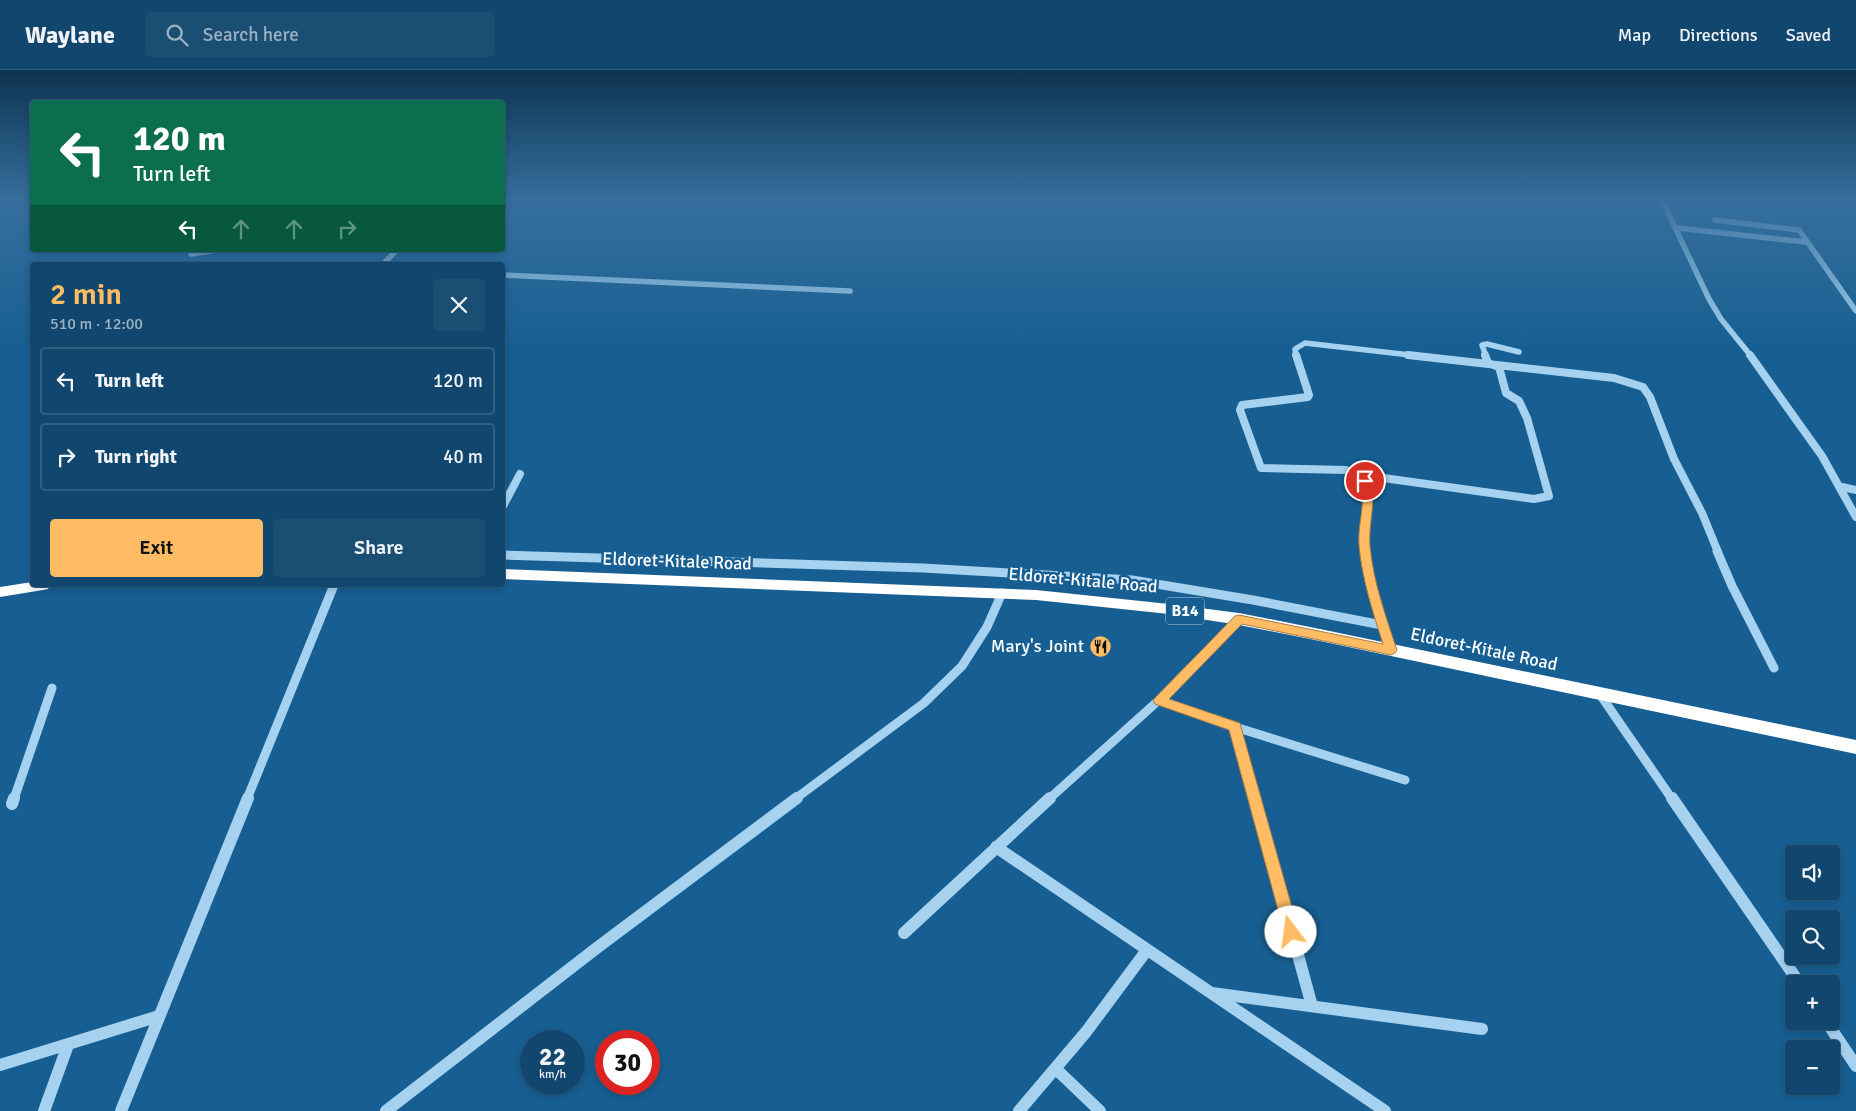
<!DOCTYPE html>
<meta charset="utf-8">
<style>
:root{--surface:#11476e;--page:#1a4e73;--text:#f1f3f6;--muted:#9cb2c2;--line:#305f81;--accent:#ffbc65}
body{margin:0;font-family:Signika,sans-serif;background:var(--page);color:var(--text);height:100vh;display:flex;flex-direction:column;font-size:19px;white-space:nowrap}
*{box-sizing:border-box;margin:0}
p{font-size:16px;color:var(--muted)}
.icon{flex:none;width:28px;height:28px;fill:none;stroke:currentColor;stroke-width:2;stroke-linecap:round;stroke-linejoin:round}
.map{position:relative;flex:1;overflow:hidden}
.drawer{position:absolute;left:30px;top:192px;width:475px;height:325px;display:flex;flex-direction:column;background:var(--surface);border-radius:5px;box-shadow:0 2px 8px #0003,0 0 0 1px var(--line)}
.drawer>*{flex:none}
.hud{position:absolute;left:30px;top:30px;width:475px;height:152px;border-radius:5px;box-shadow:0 2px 8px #0003,0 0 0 1px var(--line);background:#0b6e4f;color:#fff;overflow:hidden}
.fabs{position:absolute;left:1785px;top:775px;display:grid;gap:10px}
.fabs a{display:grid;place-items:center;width:55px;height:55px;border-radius:5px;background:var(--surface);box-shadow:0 2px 8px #0003,0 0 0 1px var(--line);font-size:25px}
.speed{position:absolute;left:520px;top:960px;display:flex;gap:10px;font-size:25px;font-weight:700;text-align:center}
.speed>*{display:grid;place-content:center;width:65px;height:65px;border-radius:50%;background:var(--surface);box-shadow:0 2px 8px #0003,0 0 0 1px var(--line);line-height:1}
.speed small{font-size:12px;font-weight:400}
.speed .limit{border:8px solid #d22;background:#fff;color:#111}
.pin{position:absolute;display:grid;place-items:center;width:42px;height:42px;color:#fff;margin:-21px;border:2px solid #fff;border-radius:50%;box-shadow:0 1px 5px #0007}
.me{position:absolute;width:55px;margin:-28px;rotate:345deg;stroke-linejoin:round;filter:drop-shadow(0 0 4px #0008)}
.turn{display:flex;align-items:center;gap:18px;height:105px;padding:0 20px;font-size:22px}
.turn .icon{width:65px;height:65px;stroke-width:2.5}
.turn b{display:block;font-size:35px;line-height:42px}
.lanes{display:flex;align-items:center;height:48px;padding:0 20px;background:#0003;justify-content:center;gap:25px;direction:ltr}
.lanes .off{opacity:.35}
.round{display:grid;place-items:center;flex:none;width:52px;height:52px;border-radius:5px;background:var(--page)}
.head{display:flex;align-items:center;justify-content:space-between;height:85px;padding:0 20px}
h1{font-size:30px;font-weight:600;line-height:38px;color:var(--accent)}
.button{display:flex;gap:10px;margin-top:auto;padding:10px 20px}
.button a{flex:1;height:58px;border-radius:5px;background:var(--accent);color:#111;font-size:20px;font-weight:600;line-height:58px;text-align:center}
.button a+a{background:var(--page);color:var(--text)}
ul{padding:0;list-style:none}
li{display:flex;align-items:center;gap:15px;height:68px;margin:0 10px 8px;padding:0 10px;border:2px solid var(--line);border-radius:5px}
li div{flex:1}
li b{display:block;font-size:19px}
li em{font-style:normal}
header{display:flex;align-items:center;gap:30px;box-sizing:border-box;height:70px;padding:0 25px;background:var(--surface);border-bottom:1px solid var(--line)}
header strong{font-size:24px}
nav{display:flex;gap:28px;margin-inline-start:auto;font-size:18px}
.search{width:350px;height:45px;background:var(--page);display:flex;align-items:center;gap:12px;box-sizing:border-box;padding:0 18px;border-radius:5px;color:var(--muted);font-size:19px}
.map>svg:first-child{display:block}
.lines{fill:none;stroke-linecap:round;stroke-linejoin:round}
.minor-far3{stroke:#a6d2f0;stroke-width:5.5}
.minor-far2{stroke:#a6d2f0;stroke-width:8}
.minor-far1{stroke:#a6d2f0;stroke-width:9}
.minor{stroke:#a6d2f0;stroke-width:12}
.highway{fill:#fff;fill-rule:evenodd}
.route{fill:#ffbc65;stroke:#a67a42}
.labels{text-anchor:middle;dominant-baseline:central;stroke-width:5;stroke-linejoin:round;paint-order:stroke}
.shield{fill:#175f92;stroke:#b9cfde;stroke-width:1}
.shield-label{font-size:16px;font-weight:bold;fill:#fff}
.street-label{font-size:18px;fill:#fff;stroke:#175f92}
.poi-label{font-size:18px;fill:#fff;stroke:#175f92;text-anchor:end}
</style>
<header>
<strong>Waylane</strong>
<div class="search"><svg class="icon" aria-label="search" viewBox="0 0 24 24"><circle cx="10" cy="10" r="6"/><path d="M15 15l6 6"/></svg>Search here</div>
<nav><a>Map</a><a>Directions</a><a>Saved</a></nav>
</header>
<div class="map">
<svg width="1856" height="1041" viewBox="0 0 1856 1041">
<rect width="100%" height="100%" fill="#175f92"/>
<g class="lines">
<path class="minor-far3" d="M 1662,130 L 1709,229 L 1721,249 L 1751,286
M 1715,150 L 1799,160 L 1856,241
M 1678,158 L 1806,172
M 191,184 L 216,180
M 382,195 L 397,180
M 502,205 L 850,221
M 1296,286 L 1295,279 L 1305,273 L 1419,286
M 1486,286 L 1482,275 L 1487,274 L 1519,282"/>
<path class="minor-far2" d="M 1296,285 L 1309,325 L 1308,327 L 1242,335 L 1240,340 L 1261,398 L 1346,400 L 1362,405 L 1368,423 L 1365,482
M 1408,285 L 1614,308 L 1643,317 L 1650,327 L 1674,389 L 1702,443 L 1718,482
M 1750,285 L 1822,386 L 1856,447
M 1362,405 L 1534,429 L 1549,426 L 1527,348 L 1519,331 L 1506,323 L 1499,297 L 1488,293 L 1485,285
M 1842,417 L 1856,420
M 502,438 L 520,404"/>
<path class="minor-far1" d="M 1365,481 L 1372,518 L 1391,580
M 1717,481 L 1732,516 L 1774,598
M 502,485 L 923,498 L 1132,510 L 1253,530 L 1382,555
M 1599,623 L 1672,729
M 1159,630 L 1235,657 L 1405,710
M 1235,657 L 1255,729
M 14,729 L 52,618
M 247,729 L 334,515
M 795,729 L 924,633 L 962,596 L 987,557 L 1002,523
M 1049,729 L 1159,630 L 1239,549"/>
<path class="minor" d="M 1255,728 L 1312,936
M 1672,728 L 1800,914
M 12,734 L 14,728
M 996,777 L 1385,1041
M 904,863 L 1050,728
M 1212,923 L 1482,959
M 1826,951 L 1856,996
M 0,995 L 159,946
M 1057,1000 L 1100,1041
M 44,1041 L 68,975
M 121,1041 L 248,728
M 386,1041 L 598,877 L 797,728
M 1019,1041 L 1086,962 L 1147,880"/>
<path class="highway" d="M 502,499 L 1036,520 L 1169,534 L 1239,543 L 1320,559 L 1856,670 L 1856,684 L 1320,571 L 1239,555 L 1169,544 L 1036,530 L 502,509 Z
M 32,512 L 32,515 L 50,515 L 48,519 L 43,520 L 0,527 L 0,517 Z"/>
</g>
<linearGradient id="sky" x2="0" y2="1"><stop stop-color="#0d3450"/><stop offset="0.47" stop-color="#366f9d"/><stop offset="1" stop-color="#366f9d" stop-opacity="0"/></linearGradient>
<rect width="1856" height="276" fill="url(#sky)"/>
<path class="route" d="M 1365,408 L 1370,411 C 1377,433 1368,453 1370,476 C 1373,511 1386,547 1397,580 L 1395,583 L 1391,585 L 1242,554 L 1169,629 L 1240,653 L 1241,657 L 1299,862 L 1297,867 L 1291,869 L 1286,867 L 1284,862 L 1229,660 L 1155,634 L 1153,630 L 1235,546 L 1239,545 L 1383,574 C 1373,543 1362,509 1359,476 C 1357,453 1367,433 1360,411 Z"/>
<defs>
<symbol id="restaurant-disc" viewBox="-11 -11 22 22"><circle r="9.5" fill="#ffbc65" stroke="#175f92"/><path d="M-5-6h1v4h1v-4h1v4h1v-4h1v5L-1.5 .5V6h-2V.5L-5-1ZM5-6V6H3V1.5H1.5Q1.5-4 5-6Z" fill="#111"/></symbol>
</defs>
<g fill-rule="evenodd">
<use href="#restaurant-disc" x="1088" y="564" width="25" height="25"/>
</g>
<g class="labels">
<rect class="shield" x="1166" y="527.5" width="38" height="27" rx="4"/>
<g class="shield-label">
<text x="1185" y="541">B14</text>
</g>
<g class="street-label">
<text transform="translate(677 491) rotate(2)">Eldoret-Kitale Road</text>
<text transform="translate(1083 510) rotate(5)">Eldoret-Kitale Road</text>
<text transform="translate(1484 579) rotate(12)">Eldoret-Kitale Road</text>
</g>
<g class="poi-label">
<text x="1084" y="576">Mary's Joint</text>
</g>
</g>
</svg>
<div class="fabs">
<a><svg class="icon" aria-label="sound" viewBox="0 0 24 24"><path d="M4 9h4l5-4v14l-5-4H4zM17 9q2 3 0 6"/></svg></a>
<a><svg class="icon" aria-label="search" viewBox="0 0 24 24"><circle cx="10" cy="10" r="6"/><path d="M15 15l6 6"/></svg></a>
<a>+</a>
<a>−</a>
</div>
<div class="speed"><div>22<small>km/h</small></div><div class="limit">30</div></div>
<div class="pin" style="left:1365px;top:411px;background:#d93025"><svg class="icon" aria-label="arrive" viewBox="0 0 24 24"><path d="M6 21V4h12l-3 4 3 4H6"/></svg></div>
<svg class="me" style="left:1291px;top:862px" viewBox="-20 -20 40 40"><circle r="19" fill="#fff"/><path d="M0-13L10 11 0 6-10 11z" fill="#ffbc65"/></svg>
<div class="hud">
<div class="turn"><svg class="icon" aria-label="left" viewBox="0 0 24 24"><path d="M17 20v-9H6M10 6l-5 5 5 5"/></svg><div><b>120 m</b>Turn left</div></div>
<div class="lanes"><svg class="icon" aria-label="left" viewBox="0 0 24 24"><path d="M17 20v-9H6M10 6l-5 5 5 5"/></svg><svg class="icon off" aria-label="ahead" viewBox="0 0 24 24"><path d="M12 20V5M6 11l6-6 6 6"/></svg><svg class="icon off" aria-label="ahead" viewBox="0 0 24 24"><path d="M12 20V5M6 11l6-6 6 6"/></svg><svg class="icon off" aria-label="right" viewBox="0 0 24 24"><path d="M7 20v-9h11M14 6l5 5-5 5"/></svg></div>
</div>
<section class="drawer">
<div class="head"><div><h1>2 min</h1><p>510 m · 12:00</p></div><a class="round"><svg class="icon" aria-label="close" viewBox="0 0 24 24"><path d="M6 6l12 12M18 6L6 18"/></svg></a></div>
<ul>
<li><svg class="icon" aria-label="left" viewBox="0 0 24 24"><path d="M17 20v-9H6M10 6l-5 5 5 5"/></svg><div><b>Turn left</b></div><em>120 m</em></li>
<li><svg class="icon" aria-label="right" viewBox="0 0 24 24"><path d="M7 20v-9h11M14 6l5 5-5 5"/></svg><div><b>Turn right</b></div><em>40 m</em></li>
</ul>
<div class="button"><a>Exit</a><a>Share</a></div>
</section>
</div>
